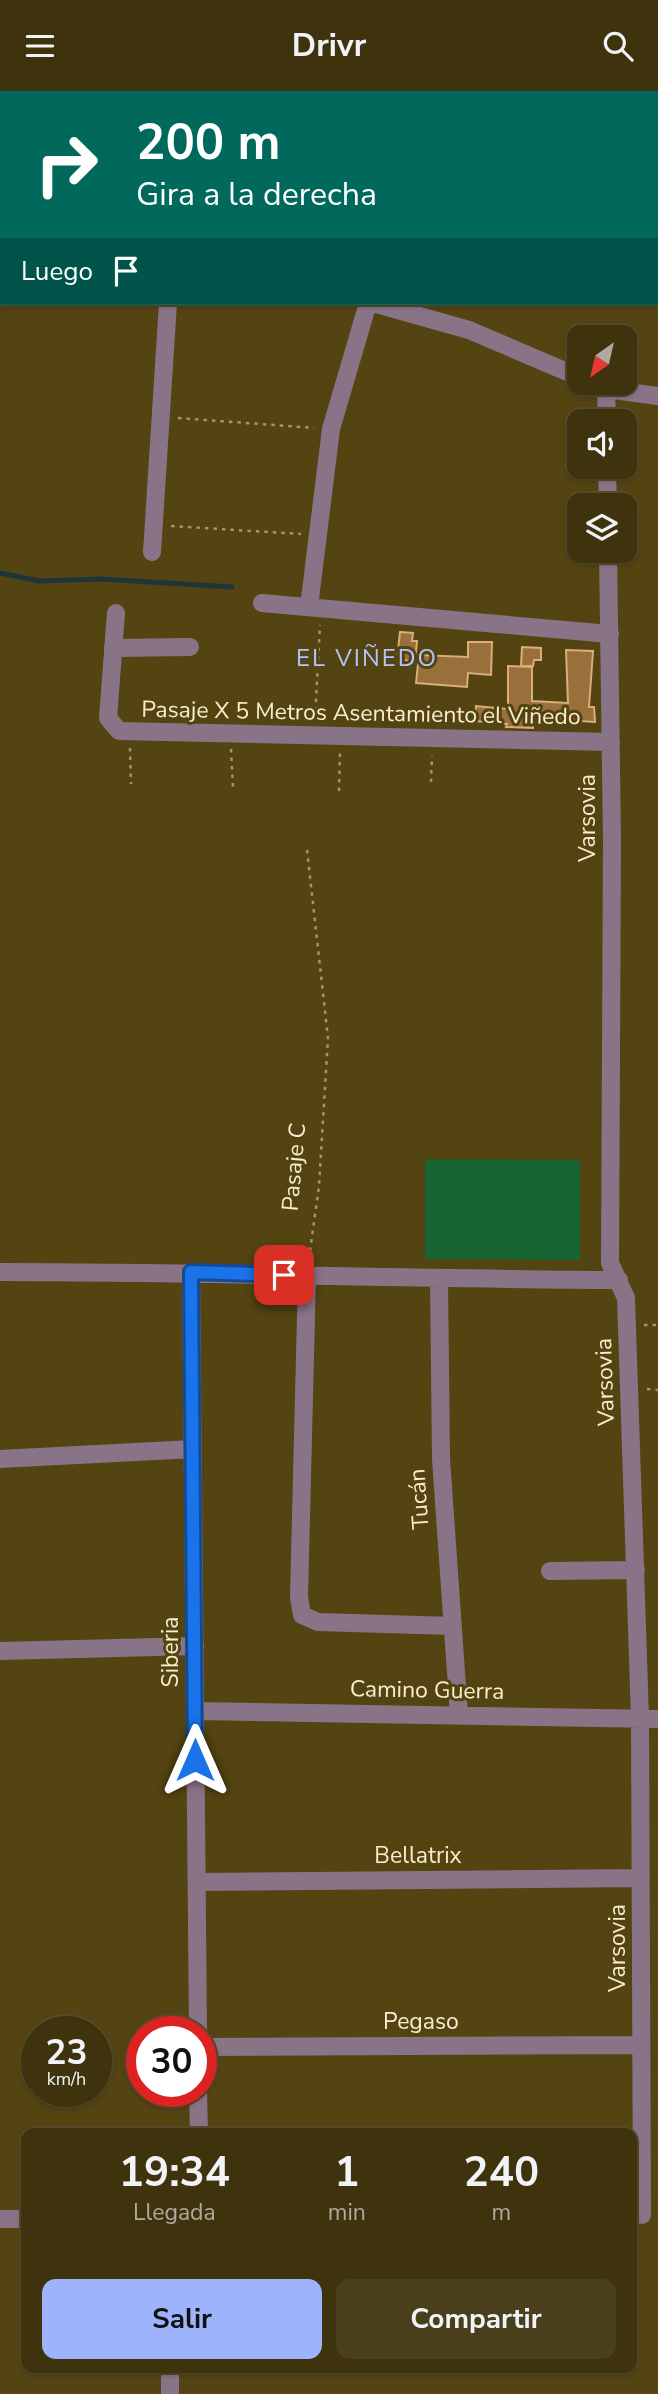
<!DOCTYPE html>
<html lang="es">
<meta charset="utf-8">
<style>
:root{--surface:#3f330e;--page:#4a3f1c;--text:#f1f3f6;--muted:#adaa9e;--line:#584e2e;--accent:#9db4fd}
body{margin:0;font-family:"Nunito Sans",sans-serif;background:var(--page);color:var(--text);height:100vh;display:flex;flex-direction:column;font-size:26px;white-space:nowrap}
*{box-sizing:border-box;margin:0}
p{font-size:23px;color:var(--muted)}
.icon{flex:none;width:38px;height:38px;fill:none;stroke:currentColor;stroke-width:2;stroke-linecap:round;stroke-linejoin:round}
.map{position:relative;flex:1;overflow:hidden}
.sheet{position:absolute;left:21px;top:2037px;width:616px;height:245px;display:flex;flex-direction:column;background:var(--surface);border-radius:14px;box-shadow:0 2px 5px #0004,0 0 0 2px var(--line)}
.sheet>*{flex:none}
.guide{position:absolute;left:0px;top:0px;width:658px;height:214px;box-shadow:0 2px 5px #0004,0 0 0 2px var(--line);background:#00695c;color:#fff;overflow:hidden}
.needle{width:46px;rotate:214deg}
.buttons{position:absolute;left:567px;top:234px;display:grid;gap:14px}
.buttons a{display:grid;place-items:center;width:70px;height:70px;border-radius:14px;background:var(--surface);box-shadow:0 2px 5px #0004,0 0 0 2px var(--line);font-size:35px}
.speed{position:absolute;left:21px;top:1925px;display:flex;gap:14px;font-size:35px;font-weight:700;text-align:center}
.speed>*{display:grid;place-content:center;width:91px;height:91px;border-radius:50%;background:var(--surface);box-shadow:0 2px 5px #0004,0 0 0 2px var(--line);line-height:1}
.speed small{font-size:18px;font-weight:400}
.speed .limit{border:10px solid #d22;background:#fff;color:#111}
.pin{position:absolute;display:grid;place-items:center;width:60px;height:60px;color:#fff;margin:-30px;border-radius:14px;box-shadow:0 4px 10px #0006}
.me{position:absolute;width:77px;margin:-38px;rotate:0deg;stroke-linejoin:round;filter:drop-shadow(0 0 5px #0008)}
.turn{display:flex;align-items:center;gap:24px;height:147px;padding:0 21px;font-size:32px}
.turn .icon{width:91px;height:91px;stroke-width:2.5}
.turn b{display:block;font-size:49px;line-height:60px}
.then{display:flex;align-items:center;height:66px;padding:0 21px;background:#0003;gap:14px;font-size:26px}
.eta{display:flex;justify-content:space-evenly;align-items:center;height:119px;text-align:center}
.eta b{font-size:42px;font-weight:700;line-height:49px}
.cta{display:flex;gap:14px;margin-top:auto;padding:14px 21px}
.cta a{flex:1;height:80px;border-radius:14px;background:var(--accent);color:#111;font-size:28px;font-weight:700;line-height:80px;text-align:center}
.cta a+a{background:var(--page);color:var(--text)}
header{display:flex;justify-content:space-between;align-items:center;height:91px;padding:0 21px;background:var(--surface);font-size:32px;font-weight:700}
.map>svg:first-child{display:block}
.green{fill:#186432}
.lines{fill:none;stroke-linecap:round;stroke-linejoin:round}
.stream{stroke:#1d353a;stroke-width:5}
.building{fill:#996f3b;stroke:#daad79;stroke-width:2}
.path{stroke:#a3956c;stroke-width:2.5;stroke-dasharray:3.5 5;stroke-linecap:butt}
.minor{stroke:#897487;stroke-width:18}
.route-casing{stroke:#114b97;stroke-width:18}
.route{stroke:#1a73e8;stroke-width:12}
.labels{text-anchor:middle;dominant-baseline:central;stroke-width:6;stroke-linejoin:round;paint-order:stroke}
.street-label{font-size:23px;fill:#f9edce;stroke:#544412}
.neighbourhood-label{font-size:24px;letter-spacing:2px;fill:#b2c4fb;stroke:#544412}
</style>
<header><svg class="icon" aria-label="menu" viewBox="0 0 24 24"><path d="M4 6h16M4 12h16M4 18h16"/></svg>Drivr<svg class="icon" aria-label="search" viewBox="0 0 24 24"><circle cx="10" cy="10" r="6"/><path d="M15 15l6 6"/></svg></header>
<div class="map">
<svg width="658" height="2303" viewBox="0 0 658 2303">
<rect width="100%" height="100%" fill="#544412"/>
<path class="green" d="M 425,1068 L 580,1069 L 580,1169 L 425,1168 Z"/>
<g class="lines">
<path class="stream" d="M 0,482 L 39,490 L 102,488 L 232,496"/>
</g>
<path class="building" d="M 400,541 L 413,542 L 412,550 L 417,550 L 415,571 L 397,568 Z
M 468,551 L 492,551 L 491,584 L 468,582 L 467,596 L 416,592 L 419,564 L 468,566 Z
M 522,556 L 541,557 L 541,569 L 534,569 L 533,575 L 521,575 Z
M 566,559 L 593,560 L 589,616 L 594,616 L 595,631 L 546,628 L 546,632 L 533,632 L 533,637 L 506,636 L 507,633 L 475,630 L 476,615 L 508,618 L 508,575 L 532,576 L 532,610 L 568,612 Z"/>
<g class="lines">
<path class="path" d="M 178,327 L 314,337
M 171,435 L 301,443
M 315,628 L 320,534
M 130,657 L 131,693
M 231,658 L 233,697
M 431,691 L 432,665
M 339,700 L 340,660
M 307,759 L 328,947 L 319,1095 L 309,1167
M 644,1234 L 658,1234
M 647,1298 L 658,1299"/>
<path class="minor" d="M 0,153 L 2,153
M 373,212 L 469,239 L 579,286
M 594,292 L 606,298 L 658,305
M 606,298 L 607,331
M 607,376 L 608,415
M 608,460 L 612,750 L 610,1172 L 626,1207 L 640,1627 L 642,2124
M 152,461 L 168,212
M 262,512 L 610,543
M 309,516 L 331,338 L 368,212
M 116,522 L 108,627 L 119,640 L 611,651
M 113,557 L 190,556
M 0,1181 C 206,1181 412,1188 619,1189
M 191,1181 L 198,1941
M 307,1185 L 299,1506 L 302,1524 L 318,1531 L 452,1535
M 439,1188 L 441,1368 L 459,1624
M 0,1368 L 193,1358
M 550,1480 L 636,1479
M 0,1560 L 195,1555
M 195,1620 L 658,1628
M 197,1791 L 641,1787
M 201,1956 L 641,1954
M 198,2000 L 199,2042
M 0,2128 L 26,2128
M 170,2277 L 170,2303"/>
</g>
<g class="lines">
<defs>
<path id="route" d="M 195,1669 L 191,1181 L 284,1184"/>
</defs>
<use href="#route" class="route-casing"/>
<use href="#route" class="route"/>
</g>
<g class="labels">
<g class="street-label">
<text transform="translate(361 622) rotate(1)">Pasaje X 5 Metros Asentamiento el Viñedo</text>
<text transform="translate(587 727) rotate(-90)">Varsovia</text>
<text transform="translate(294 1076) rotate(-85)">Pasaje C</text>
<text transform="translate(605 1291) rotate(-92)">Varsovia</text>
<text transform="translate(419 1408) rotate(-94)">Tucán</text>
<text transform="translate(170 1561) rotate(-90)">Siberia</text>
<text transform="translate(427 1599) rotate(1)">Camino Guerra</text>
<text x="418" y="1764">Bellatrix</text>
<text transform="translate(617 1857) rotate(-90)">Varsovia</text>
<text x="421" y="1930">Pegaso</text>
</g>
<g class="neighbourhood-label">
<text x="367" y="567">EL VIÑEDO</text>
</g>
</g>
</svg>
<div class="buttons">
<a><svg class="needle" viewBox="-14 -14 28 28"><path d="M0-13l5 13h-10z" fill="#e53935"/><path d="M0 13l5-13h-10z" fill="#adaa9e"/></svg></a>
<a><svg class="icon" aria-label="sound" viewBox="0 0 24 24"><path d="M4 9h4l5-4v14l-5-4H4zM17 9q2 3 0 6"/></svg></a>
<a><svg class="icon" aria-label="layers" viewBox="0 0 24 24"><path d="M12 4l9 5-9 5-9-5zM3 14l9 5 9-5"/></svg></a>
</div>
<div class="speed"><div>23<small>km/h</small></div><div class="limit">30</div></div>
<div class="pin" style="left:284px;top:1184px;background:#d93025"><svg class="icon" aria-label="arrive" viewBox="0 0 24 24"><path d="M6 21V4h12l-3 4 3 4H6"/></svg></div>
<svg class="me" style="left:195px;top:1669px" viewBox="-20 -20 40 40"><path d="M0-17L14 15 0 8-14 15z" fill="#1a73e8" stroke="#fff" stroke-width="4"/></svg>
<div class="guide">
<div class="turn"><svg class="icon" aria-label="right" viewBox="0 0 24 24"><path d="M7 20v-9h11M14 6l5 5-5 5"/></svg><div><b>200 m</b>Gira a la derecha</div></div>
<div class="then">Luego<svg class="icon" aria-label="arrive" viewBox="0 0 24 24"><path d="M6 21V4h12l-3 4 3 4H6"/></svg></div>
</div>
<section class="sheet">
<div class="eta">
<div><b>19:34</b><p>Llegada</p></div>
<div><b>1</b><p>min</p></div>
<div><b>240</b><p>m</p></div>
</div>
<div class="cta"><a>Salir</a><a>Compartir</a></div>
</section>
</div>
